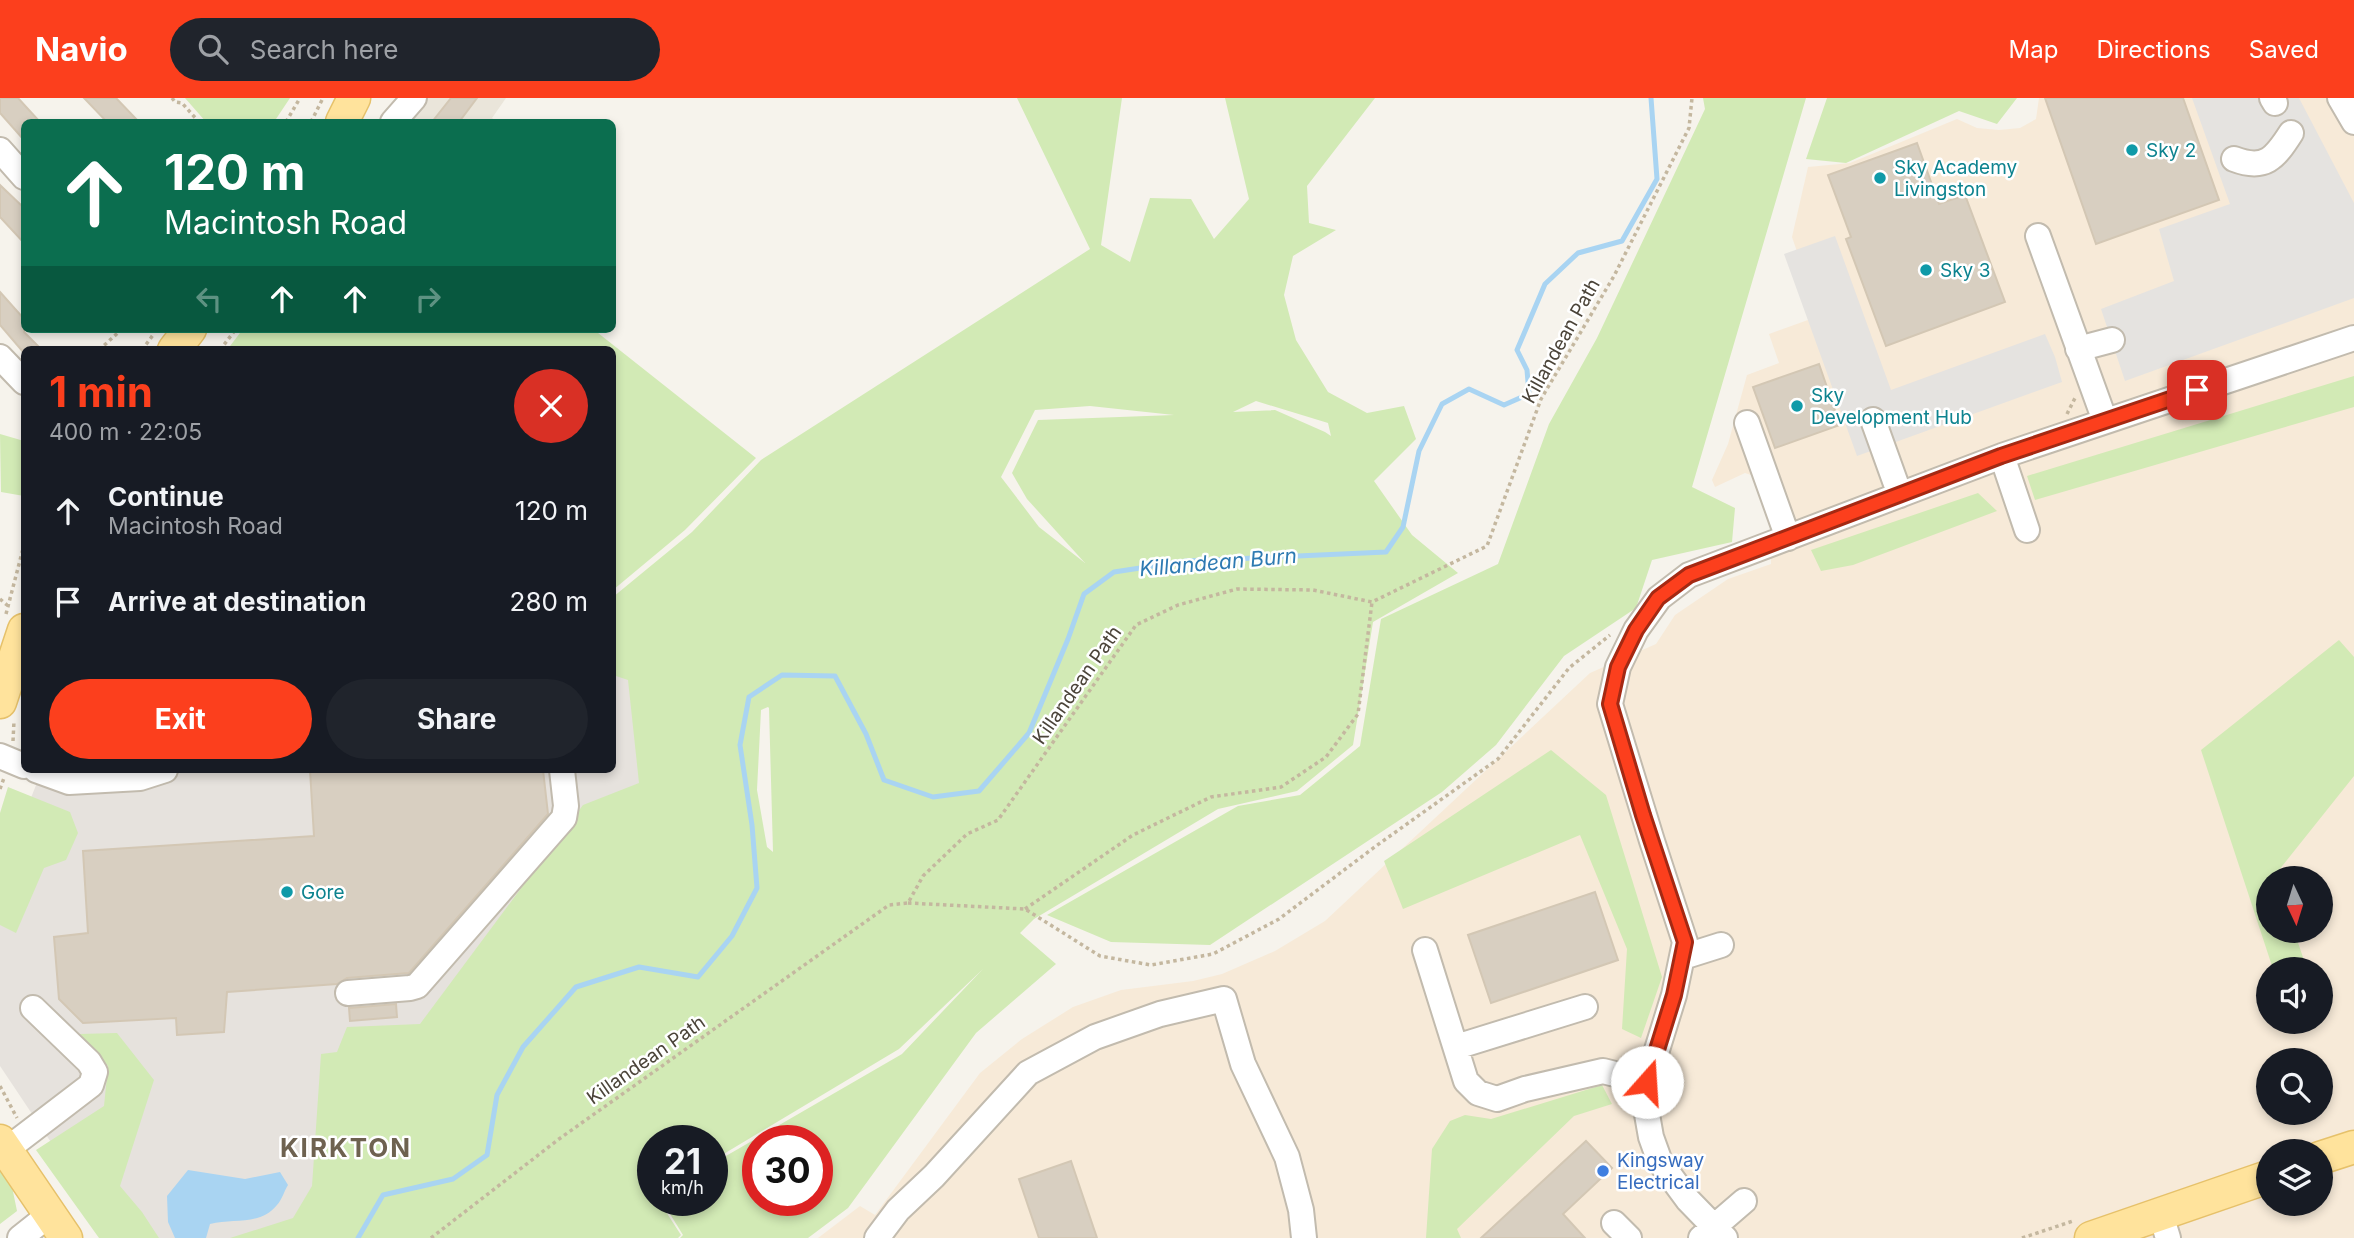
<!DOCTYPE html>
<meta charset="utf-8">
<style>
:root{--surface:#171b24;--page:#20242c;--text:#f1f3f6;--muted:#9ea1a6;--accent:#fc3f1d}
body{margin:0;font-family:Inter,sans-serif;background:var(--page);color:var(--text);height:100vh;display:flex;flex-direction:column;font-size:26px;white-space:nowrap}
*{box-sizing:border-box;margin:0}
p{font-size:23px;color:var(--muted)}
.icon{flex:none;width:38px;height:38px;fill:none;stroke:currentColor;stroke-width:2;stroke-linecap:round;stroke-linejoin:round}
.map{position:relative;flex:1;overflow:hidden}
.sheet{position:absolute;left:21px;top:248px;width:595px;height:427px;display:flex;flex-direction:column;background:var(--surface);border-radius:10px;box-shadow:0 4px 10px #0003}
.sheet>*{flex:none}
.guide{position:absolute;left:21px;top:21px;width:595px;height:214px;border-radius:10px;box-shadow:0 4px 10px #0003;background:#0b6e4f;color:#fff;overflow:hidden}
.needle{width:46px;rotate:176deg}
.tools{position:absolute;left:2256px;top:768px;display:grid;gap:14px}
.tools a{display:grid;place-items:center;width:77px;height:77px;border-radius:50%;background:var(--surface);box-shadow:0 4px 10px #0003;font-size:35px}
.speed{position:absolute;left:637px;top:1027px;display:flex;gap:14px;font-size:35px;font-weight:700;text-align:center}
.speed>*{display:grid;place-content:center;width:91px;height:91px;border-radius:50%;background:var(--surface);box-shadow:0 4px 10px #0003;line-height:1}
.speed small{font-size:18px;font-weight:400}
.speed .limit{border:10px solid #d22;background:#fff;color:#111}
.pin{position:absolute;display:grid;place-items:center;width:60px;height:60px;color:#fff;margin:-30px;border-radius:14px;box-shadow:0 4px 10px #0006}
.me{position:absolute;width:77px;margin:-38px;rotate:19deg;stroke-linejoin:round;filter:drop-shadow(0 0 5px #0008)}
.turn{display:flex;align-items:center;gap:24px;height:147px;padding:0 28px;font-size:32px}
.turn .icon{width:91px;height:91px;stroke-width:2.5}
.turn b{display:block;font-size:49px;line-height:60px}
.lanes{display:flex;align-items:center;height:66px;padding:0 28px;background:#0003;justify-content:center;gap:35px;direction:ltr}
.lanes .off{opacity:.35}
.round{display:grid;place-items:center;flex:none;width:74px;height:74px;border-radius:37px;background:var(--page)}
.summary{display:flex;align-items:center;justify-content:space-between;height:119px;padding:0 28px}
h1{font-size:42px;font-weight:700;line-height:52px;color:var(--accent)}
.action{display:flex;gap:14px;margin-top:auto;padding:14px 28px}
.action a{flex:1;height:80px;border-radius:42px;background:var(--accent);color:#fff;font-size:28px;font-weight:700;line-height:80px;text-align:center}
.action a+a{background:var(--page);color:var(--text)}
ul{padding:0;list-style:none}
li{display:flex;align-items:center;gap:21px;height:91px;padding:0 28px}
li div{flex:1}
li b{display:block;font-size:26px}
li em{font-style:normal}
header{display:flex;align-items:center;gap:42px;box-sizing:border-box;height:98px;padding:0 35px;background:var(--accent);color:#fff}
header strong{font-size:33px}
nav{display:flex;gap:38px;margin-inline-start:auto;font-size:24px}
.search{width:490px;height:63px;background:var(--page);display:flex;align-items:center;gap:18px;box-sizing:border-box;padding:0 24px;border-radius:38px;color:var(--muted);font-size:26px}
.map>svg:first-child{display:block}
.residential{fill:#eae5da}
.commercial{fill:#f7ead8;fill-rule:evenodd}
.industrial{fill:#e6e2dd}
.green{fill:#d2eab5;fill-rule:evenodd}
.parking{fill:#e5e3e0}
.water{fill:#a9d4f2}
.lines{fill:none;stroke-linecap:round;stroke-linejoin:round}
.stream{stroke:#a9d4f2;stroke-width:5}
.building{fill:#d8cfc1;stroke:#d3c7b4;stroke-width:2}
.minor-casing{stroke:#c2bbae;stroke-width:28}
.major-casing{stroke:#e6c16a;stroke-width:35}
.path{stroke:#c4b79f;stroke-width:3.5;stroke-dasharray:3.5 3.5;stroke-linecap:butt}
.minor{stroke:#fff;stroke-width:24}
.major{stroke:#ffe39c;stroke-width:32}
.route-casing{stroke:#a42913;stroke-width:18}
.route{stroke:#fc3f1d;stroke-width:12}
.culture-dot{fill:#0f9aa8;stroke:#fff;stroke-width:2.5}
.shop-dot{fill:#3f7fe0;stroke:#fff;stroke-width:2.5}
.labels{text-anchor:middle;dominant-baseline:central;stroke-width:5;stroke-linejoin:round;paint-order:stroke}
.culture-label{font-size:19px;fill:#0d838f;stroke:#fff;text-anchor:start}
.street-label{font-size:19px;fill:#4b4439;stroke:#fff}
.shop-label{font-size:19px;fill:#366cbe;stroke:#fff;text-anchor:start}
.water-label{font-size:21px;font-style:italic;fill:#2e7ab2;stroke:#fff}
.district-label{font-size:26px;font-weight:bold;letter-spacing:2px;fill:#6e6250;stroke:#fff}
</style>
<header>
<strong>Navio</strong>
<div class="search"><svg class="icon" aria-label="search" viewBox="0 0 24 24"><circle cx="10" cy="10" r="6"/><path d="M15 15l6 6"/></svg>Search here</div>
<nav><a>Map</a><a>Directions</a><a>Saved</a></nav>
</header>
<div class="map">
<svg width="2354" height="1140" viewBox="0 0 2354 1140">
<rect width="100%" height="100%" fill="#f6f3ec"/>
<path class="residential" d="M 423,0 L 506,0 L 492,20 L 497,24 L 403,24 Z"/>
<path class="commercial" d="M 2039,0 L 2354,0 L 2354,1140 L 818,1140 L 860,1108 L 875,1117 L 980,975 L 1022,941 L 1073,909 L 1121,892 L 1193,883 L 1222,876 L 1275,853 L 1325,823 L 1590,575 L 1656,546 L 1675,517 L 1728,481 L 1771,466 L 1771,411 L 1754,378 L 1745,375 L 1715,389 L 1712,382 L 1728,346 L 1747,277 L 1779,265 L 1769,236 L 1819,218 L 1792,139 L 1808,69 L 1850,65 L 1957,21 L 1977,30 L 1999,32 L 2020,30 L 2036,21 ZM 2268,780 L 2320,780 L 2320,833 L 2268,833 ZM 2268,872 L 2320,872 L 2320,924 L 2268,924 ZM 2268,962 L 2320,962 L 2320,1015 L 2268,1015 ZM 2268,1054 L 2320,1054 L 2320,1106 L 2268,1106 Z"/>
<path class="industrial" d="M 613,553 L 666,630 L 671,746 L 294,1140 L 129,1140 L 97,1113 L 0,968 L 0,778 L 42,672 L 612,672 Z"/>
<path class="green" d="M 185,0 L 290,0 L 274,24 L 206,24 Z
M 1017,0 L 1122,0 L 1101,147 L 1130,164 L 1150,100 L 1191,101 L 1214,141 L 1249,101 L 1225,0 L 1375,0 L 1307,88 L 1309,125 L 1336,132 L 1293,158 L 1284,197 L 1296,242 L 1328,294 L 1367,315 L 1404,308 L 1416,341 L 1374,383 L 1412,437 L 1458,475 L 1373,524 L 1353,647 L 1297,693 L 1218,711 L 1034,821 L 1020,835 L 1056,866 L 976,935 L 848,1110 L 808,1140 L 680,1140 L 683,1137 L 662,1103 L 712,1102 L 712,1066 L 902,956 L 983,871 L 899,951 L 712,1063 L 712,1043 L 653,1043 L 653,1102 L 659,1103 L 681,1137 L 678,1140 L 230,1140 L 293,1120 L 312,1088 L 321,956 L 337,954 L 347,929 L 420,926 L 583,707 L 639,685 L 628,582 L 613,577 L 613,499 L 692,434 L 761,362 L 1090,151 ZM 1256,303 L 1328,325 L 1331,338 L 1325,334 L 1275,312 L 1233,314 ZM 1090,308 L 1174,317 L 1038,322 L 1012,375 L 1027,401 L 1085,465 L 1039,429 L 1001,379 L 1035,312 ZM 768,609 L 769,610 L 773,754 L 767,749 L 757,692 L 761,612 ZM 758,1043 L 817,1043 L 817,1102 L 758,1102 Z
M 1703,0 L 1806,0 L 1692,389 L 1735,410 L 1732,444 L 1652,462 L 1636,510 L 1564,558 L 1496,647 L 1442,694 L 1210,847 L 1111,844 L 1047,817 L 1238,708 L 1300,697 L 1360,648 L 1381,521 L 1498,466 L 1549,326 L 1597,240 L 1705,11 Z
M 1827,0 L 2017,0 L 1997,26 L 1959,13 L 1846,65 L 1806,61 Z
M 243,231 L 593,231 L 756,360 L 685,432 L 613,492 L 612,252 L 227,252 Z
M 2354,278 L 2354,309 L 2035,402 L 2027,378 Z
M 0,336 L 24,343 L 24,398 L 1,394 Z
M 1978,395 L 1997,413 L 1853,467 L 1821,473 L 1811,452 Z
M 2339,542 L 2354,559 L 2354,678 L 2275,777 L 2275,780 L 2268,780 L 2268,833 L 2294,833 L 2307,871 L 2273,871 L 2201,652 Z
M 1551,652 L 1606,697 L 1662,879 L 1641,940 L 1622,931 L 1627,851 L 1580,737 L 1403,811 L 1384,763 Z
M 8,689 L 70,714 L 78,735 L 66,762 L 44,770 L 16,835 L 0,827 L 0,715 Z
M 117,935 L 154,982 L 120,1088 L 142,1114 L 159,1140 L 99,1140 L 36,1052 L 104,1008 L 108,968 L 79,936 Z
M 1602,987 L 1612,1006 L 1574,1018 L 1457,1131 L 1461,1140 L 1426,1140 L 1432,1051 L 1450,1023 L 1465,1017 L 1491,1021 Z
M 0,1065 L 10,1079 L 17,1113 L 0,1126 Z"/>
<path class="parking" d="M 2192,0 L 2299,0 L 2354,105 L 2354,200 L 2125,283 L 2101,211 L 2174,183 L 2159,131 L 2230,106 Z
M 1835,138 L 1891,292 L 2045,236 L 2055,259 L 2062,284 L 1857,358 L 1784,156 Z"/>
<path class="water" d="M 188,1072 L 245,1081 L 280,1074 L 288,1087 C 284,1093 282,1102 277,1107 C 260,1128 234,1120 210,1126 L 206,1140 L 175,1140 L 168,1124 L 167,1098 Z"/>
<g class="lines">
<path class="stream" d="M 358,1140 L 383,1097 L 453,1081 L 487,1057 L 497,997 L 523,949 L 576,889 L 639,869 L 698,879 L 732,838 L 757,790 L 752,727 L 740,647 L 749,599 L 782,577 L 835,578 L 866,636 L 884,682 L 933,699 L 979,693 L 1029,635 L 1068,541 L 1084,496 L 1114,474 L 1186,463 L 1386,454 L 1403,429 L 1419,353 L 1442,306 L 1469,291 L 1504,307 L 1529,296 L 1527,272 L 1517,252 L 1545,186 L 1578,155 L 1622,143 L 1657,81 L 1651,0"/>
</g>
<path class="building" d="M 0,0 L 18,0 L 40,24 L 24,24 L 24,42 L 0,15 Z
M 84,0 L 116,0 L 139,24 L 107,24 Z
M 451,0 L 477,0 L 459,24 L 432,24 Z
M 2045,0 L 2183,0 L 2219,102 L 2096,146 Z
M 1917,45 L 1939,106 L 1965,97 L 2005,204 L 1886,248 L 1846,141 L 1851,139 L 1828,77 Z
M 0,87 L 24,110 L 24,145 L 0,119 Z
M 0,194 L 24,221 L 24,234 L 42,252 L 24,252 L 24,255 L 0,227 Z
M 1819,266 L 1840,327 L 1775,350 L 1753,289 Z
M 310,672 L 543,672 L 548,716 L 409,875 L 347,880 L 337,886 L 227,894 L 224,934 L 177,937 L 176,920 L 83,925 L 59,901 L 54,839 L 88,835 L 83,753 L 314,738 Z
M 1595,794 L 1618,862 L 1491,905 L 1468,837 Z
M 396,906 L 397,919 L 350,923 L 349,910 Z
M 1586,1043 L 1612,1070 L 1563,1116 L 1585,1140 L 1481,1140 Z
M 1071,1063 L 1097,1140 L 1039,1140 L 1019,1081 Z"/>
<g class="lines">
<defs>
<path id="minor" d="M 2272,0 L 2275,5
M 2340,0 L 2354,24
M 393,24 L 414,0
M 0,52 L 24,79
M 2234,61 C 2265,73 2275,60 2291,35
M 2038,138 L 2105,323
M 2078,251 L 2112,242
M 0,259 L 24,284
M 1873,322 L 1900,397
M 1747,325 L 1788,440
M 2002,358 L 2027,432
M 0,658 L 24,668
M 36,672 L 69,684 L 140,680 L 165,672
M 1425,852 L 1466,983 L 1478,995 L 1497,1001 L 1525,991 L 1603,973 L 1647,984
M 1683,859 L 1721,847
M 348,895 L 410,890 L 417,888 L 564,720 L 566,708 L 562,672
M 1456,949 L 1585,909
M 6,1052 L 91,987 L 95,974 L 89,964 L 33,910
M 2161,1117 L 2168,1140
M 1614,1125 L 1629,1140
M 20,1140 L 49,1117
M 877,1140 L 898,1112 L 934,1078 L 1028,975 L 1095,939 L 1160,916 L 1224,901 L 1243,966 L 1287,1059 L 1301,1112 L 1304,1140
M 1701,1140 L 1744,1103
M 1725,1140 L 1688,1102 L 1660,1064 L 1651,1039 L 1645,1005 L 1647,984 L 1674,897 L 1685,844 L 1652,743 L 1610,606 L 1618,569 L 1636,532 L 1659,500 L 1689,477 L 2002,358 L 2354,240"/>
<path id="major" d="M 342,24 L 354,0
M 174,252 L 190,231
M 0,604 L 24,532
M 0,1043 L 66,1140
M 2320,1060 L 2354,1049
M 2091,1140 L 2268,1079"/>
</defs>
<use href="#minor" class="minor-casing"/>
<use href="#major" class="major-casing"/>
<path class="path" d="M 172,0 L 175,4 L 182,5 L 199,24
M 286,24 L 300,0
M 311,24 L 323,0
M 99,252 L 122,231
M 142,252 L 153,237
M 220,252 L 236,231
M 2067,316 L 2075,300
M 0,501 L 7,507
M 6,516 L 24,447
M 13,643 L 14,623
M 0,691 L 4,680
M 908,805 L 1025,811 L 1100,858 L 1151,867 L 1213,856 L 1279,821 L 1376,748 L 1498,661 L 1569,570 L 1610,537
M 1025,811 L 1133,737 L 1211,699 L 1281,689 L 1326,659 L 1358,616 L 1372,504
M 0,988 L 17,1020
M 431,1140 L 559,1041 L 889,807 L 908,805 L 923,778 L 967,736 L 998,722 L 1136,527 L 1178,507 L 1237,491 L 1313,492 L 1372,504 L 1487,448 L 1541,301 L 1614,178 L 1689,30 L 1692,0
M 2022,1140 L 2073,1123"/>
<use href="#minor" class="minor"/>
<use href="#major" class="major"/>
</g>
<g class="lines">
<defs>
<path id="route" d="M 1647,984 L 1674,897 L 1685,844 L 1643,717 L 1610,606 L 1618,569 L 1636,532 L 1658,500 L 1689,477 L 2001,358 L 2197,292"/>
</defs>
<use href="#route" class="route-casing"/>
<use href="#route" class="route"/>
</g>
<g class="culture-dot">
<circle cx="2132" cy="52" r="7"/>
<circle cx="1880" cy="80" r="7"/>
<circle cx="1926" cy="172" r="7"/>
<circle cx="1797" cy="308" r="7"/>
<circle cx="287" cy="794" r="7"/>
</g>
<circle class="shop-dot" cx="1603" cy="1073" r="7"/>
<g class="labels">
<g class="culture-label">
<text x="2146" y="52">Sky 2</text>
<text x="1894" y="69">Sky Academy<tspan x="1894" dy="22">Livingston</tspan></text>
<text x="1940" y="172">Sky 3</text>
<text x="1811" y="297">Sky<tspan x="1811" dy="22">Development Hub</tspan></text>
<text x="301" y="794">Gore</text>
</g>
<g class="street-label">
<text transform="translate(1561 243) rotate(-61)">Killandean Path</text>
<text transform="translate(1077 587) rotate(-55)">Killandean Path</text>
<text transform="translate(646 962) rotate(-35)">Killandean Path</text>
</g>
<g class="shop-label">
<text x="1617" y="1062">Kingsway<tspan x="1617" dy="22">Electrical</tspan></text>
</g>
<g class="water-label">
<text transform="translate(1218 464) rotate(-5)">Killandean Burn</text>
</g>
<g class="district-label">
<text x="346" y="1049">KIRKTON</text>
</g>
</g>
</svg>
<div class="tools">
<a><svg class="needle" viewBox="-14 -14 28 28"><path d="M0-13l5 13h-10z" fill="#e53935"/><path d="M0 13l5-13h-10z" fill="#9ea1a6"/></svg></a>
<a><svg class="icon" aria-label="sound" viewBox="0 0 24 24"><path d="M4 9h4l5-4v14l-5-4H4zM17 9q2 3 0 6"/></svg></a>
<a><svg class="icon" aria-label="search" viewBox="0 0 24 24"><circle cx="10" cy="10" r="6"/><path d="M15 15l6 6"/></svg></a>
<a><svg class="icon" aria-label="layers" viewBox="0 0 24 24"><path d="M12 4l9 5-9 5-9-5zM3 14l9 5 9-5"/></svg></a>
</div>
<div class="speed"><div>21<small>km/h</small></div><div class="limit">30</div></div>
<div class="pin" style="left:2197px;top:292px;background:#d93025"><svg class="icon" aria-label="arrive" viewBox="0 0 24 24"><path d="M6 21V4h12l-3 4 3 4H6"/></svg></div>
<svg class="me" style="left:1647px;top:984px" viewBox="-20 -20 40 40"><circle r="19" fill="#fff"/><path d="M0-13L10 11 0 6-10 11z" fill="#fc3f1d"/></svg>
<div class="guide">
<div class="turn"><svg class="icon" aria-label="ahead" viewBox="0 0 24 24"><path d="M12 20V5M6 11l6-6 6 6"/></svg><div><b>120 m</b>Macintosh Road</div></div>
<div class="lanes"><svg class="icon off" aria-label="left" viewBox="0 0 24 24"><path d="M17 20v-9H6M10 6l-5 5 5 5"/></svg><svg class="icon" aria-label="ahead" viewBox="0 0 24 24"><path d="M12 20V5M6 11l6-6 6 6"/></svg><svg class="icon" aria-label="ahead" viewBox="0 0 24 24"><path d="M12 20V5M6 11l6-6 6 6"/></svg><svg class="icon off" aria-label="right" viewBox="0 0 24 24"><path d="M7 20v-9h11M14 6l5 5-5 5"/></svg></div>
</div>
<section class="sheet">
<div class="summary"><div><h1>1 min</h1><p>400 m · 22:05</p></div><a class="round" style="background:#d93025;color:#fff"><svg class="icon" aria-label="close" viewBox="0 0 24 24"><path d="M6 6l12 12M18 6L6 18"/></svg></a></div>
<ul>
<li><svg class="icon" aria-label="ahead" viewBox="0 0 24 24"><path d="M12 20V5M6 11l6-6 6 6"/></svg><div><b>Continue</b><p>Macintosh Road</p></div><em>120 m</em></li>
<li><svg class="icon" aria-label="arrive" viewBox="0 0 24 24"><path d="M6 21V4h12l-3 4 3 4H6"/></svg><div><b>Arrive at destination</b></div><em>280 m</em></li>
</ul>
<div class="action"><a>Exit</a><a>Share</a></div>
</section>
</div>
